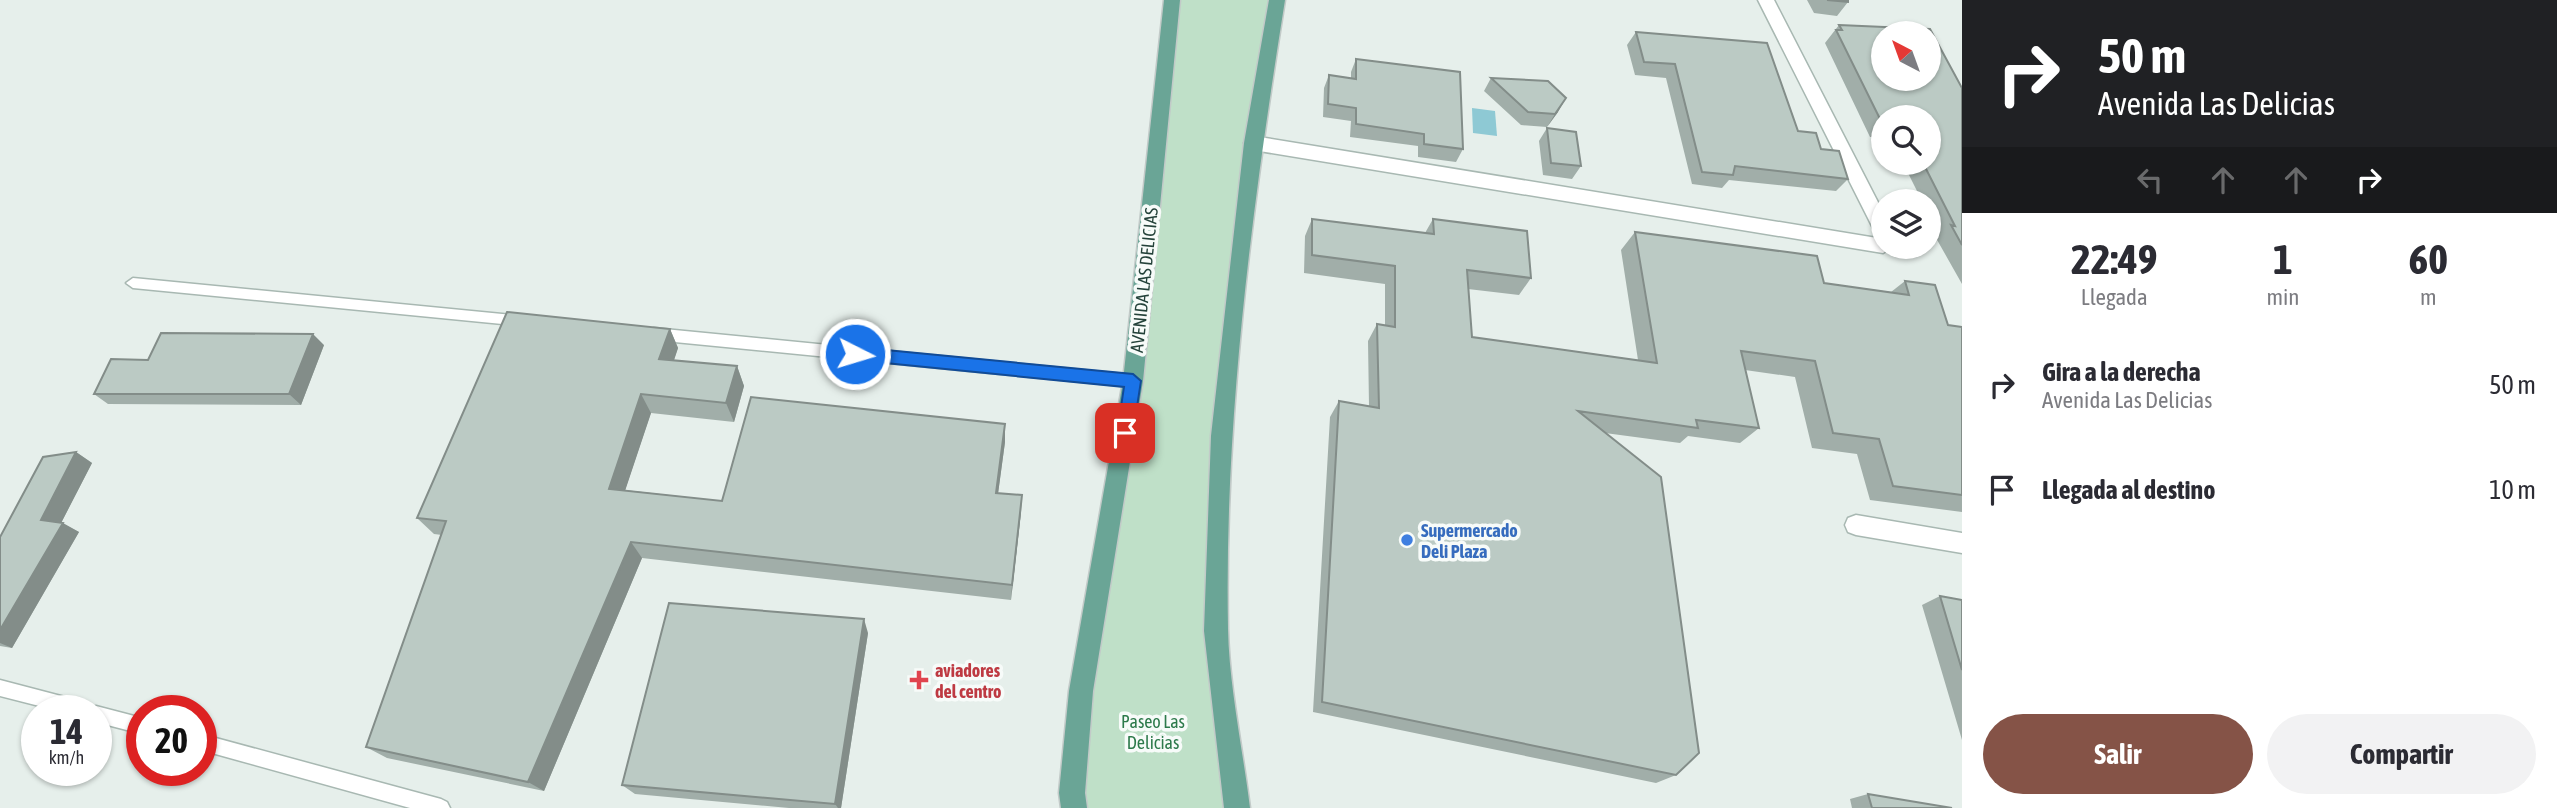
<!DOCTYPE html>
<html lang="es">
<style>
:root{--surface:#fff;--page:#f2f2f3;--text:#2b2b33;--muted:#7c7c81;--accent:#855347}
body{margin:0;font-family:"Asap Condensed",sans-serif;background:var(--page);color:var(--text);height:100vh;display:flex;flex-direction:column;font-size:26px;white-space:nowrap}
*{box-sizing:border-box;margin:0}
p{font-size:23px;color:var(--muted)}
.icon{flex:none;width:38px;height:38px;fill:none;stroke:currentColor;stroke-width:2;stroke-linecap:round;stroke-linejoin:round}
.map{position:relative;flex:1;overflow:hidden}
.panel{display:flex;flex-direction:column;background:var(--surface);width:595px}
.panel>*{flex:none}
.hud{background:#202124;color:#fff;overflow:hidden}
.needle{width:46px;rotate:319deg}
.fabs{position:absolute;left:1871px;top:21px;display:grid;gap:14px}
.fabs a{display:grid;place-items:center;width:70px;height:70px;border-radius:50%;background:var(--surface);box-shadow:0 2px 5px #0004;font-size:35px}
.speed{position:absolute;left:21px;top:695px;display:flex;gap:14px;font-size:35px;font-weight:700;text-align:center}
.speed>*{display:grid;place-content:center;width:91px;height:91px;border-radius:50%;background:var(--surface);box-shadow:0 2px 5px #0004;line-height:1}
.speed small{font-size:18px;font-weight:400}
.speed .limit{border:10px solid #d22;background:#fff;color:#111}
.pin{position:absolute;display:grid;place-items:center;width:60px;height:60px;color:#fff;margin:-30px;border-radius:14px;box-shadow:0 4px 10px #0006}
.me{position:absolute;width:77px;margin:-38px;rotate:95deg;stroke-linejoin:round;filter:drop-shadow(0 0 5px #0008)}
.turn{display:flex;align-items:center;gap:24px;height:147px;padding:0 21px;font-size:32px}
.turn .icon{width:91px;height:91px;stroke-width:2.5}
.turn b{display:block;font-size:49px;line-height:60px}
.lanes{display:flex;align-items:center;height:66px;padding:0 21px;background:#0003;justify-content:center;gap:35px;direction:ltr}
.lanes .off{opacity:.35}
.eta{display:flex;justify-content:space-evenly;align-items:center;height:119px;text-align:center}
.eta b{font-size:42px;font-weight:700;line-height:49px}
.primary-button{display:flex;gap:14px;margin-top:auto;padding:14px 21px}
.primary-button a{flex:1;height:80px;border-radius:42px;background:var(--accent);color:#fff;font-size:28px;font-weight:700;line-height:80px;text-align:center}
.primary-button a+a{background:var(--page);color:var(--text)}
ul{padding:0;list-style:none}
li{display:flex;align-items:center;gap:21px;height:105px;padding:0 21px}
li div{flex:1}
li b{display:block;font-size:26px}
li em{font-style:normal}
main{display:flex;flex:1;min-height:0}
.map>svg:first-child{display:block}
.green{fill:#bfe0c8}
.water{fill:#8ec9d4}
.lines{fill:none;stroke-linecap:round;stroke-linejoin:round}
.lane-casing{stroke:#a8b8b2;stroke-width:3}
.street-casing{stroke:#a8b8b2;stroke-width:3}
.primary-casing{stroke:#c2cac8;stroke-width:3}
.lane{fill:#fff;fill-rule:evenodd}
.street{fill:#fff;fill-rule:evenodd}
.primary{fill:#6aa596;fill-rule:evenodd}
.wall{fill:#a1aea9}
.shaded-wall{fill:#838d89}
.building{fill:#bbcac4;stroke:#838d89;stroke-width:2;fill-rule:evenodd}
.route{fill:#1a73e8;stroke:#114b97;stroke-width:2}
.shop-dot{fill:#3f7fe0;stroke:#f7fbf9;stroke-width:2.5}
.health-dot{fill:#e0444e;stroke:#f7fbf9;stroke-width:2.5}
.labels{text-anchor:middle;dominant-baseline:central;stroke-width:7;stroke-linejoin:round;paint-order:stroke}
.street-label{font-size:18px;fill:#24423a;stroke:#f7fbf9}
.shop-label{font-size:18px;font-weight:bold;fill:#366cbe;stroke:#f7fbf9;text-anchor:start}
.health-label{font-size:18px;font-weight:bold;fill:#be3a42;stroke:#f7fbf9;text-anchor:start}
.park-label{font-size:18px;fill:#2d7a4b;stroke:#f7fbf9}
</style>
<main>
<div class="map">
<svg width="1962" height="808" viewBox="0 0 1962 808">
<rect width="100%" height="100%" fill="#e6efeb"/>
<path class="green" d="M 1172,0 L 1277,0 L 1253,143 L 1217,625 L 1237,808 L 1074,808 L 1133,381 Z"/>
<path class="water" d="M 1472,108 L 1495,111 L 1497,136 L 1473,133 Z"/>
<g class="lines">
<defs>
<path id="lane" d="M 133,278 L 522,316 L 529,321 L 522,326 L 133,288 L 126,283 Z
M 654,328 L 1133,375 L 1138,377 L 1140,381 L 1138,385 L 1133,387 L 654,340 L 649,338 L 647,334 L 649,330 Z
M 0,680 L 84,702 L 90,704 L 91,708 L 96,706 L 142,718 L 142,734 L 96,722 L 96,710 L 55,710 L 0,696 Z
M 201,734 L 441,799 L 447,802 L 450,808 L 410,808 L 201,750 Z"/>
<path id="street" d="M 1758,0 L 1774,0 L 1883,212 L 1883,237 L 1874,230 Z
M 1253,136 L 1883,239 L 1883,247 L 1892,247 L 1883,253 L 1253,150 L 1244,143 Z
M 1856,515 L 1962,533 L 1962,553 L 1856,535 L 1848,532 L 1845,525 L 1848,518 Z"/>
<path id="primary" d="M 1164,0 L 1180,0 L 1143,381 L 1093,691 L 1085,793 L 1087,808 L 1061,808 L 1059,793 L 1069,691 L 1123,381 Z
M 1269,0 L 1285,0 C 1252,207 1224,419 1228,629 C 1229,685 1243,751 1250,808 L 1224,808 L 1204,631 L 1211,436 L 1244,143 Z"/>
</defs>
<use href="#lane" class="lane-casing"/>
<use href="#street" class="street-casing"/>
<use href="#primary" class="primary-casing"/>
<use href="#lane" class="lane"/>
<use href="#street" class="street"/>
<use href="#primary" class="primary"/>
</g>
<path class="wall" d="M 1807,0 L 1848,0 L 1848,2 L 1837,16 L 1814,13 Z
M 1839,25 L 1962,88 L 1962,284 L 1936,238 L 1939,235 L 1928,214 L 1928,201 L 1922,201 L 1903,163 L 1928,163 L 1928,117 L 1883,117 L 1883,136 L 1881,133 L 1870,137 L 1825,43 Z
M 1636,32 L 1798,131 L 1821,149 L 1848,179 L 1836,191 L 1729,180 L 1722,188 L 1692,184 L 1666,78 L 1635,75 L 1627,45 Z
M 1356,59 L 1463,149 L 1456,162 L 1418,157 L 1418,146 L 1350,137 L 1351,121 L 1323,117 L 1324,88 L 1329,75 L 1351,78 L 1351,72 Z
M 1491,78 L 1558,112 L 1547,127 L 1521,125 L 1484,91 Z
M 1547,128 L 1581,166 L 1572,179 L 1543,175 L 1539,141 Z
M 1312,219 L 1425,233 L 1433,219 L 1531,278 L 1519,295 L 1468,289 L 1472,337 L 1638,360 L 1621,250 L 1635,232 L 1824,283 L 1891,292 L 1905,281 L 1948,325 L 1962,327 L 1962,512 L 1870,500 L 1857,454 L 1812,448 L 1795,377 L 1745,370 L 1759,428 L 1740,443 L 1688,436 L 1680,443 L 1605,433 L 1676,775 L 1656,783 L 1313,712 L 1330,417 L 1339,401 L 1369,406 L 1368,341 L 1377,324 L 1385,326 L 1385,284 L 1304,273 L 1305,236 Z
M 670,329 L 678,348 L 674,360 L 737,366 L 744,386 L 734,422 L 651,413 L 625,490 L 722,501 L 1005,424 L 1005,442 L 998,493 L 1021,512 L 1011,600 L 642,558 L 544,791 L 387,758 L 366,747 L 442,535 L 434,534 L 417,518 Z
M 324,345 L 301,405 L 108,404 L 94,394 L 148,360 Z
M 76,452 L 92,463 L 61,523 L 79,532 L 12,648 L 0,646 L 0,537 Z
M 1940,596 L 1962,600 L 1962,740 L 1922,605 Z
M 868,633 L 841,808 L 789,808 L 635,794 L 622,785 Z
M 1868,794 L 1952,808 L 1852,808 L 1850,799 Z"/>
<path class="shaded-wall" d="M 1566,98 L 1558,112 L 1547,127 L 1555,114 Z
M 1883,124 L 1883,131 L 1881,133 L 1870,137 Z
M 670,329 L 678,348 L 668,378 L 659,359 Z
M 313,334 L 324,345 L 301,405 L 289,394 Z
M 737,366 L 744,386 L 734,422 L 726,403 Z
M 641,394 L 651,413 L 620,506 L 609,489 Z
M 1005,424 L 1005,442 L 996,509 L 996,493 Z
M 76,452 L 92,463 L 58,529 L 41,520 Z
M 1022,495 L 1021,512 L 1011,600 L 1012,585 Z
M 63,523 L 79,532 L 12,648 L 0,643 L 0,630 Z
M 631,542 L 642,558 L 544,791 L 528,782 Z
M 864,619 L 868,633 L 841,808 L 838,808 L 835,804 Z"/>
<path class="building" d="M 1827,0 L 1848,0 L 1848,2 Z
M 1839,25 L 1930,29 L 1962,88 L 1962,245 L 1951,225 L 1955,226 L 1923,163 L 1928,163 L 1928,117 L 1883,117 L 1883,125 L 1836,30 L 1842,30 ZM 1883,33 L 1928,33 L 1928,79 L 1883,79 Z
M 1636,32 L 1767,43 L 1798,131 L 1816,133 L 1821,149 L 1839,151 L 1848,179 L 1735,166 L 1733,175 L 1702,172 L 1675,64 L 1644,62 Z
M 1356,59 L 1460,72 L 1463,149 L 1424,144 L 1424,134 L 1356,124 L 1356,108 L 1328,104 L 1329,75 L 1356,79 Z
M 1491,78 L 1548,81 L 1566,98 L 1555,114 L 1528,112 Z
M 1547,128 L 1576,132 L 1581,166 L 1551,163 Z
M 1312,219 L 1434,234 L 1433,219 L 1527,231 L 1531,278 L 1467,270 L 1472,337 L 1657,363 L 1635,232 L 1817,256 L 1824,283 L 1909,295 L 1905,281 L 1935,285 L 1948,325 L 1962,327 L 1962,495 L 1893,486 L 1879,439 L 1833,433 L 1815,361 L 1741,351 L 1759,428 L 1696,420 L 1698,428 L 1578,411 L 1661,477 L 1699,753 L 1676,775 L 1322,702 L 1339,401 L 1379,408 L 1377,324 L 1395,327 L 1395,266 L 1312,255 Z
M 507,312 L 670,329 L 659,359 L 737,366 L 726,403 L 641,394 L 609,489 L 722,501 L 751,397 L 1005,424 L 996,493 L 1022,495 L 1012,585 L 631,542 L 528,782 L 366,747 L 446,521 L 417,518 Z
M 161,333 L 313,334 L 289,394 L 94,394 L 111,359 L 148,360 Z
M 76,452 L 41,520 L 63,523 L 0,630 L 0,537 L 43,457 Z
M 1940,596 L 1962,600 L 1962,670 Z
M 669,603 L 864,619 L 835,804 L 622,785 Z
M 1868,794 L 1952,808 L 1872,808 Z"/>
<path class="route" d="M 855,347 L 1133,374 L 1141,381 L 1133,433 L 1125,440 L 1117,433 L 1124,387 L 855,360 L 848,354 Z"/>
<circle class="shop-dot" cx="1407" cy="540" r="7"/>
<path class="health-dot" d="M915.5 669.5h7v7h7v7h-7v7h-7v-7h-7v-7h7z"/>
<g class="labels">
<g class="street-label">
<text transform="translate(1144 280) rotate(-84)">AVENIDA LAS DELICIAS</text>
</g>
<g class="shop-label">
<text x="1421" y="530">Supermercado<tspan x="1421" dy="21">Deli Plaza</tspan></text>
</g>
<g class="health-label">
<text x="935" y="670">aviadores<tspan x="935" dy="21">del centro</tspan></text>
</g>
<g class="park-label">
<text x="1153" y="721">Paseo Las<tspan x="1153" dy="21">Delicias</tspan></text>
</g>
</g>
</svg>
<div class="fabs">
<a><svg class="needle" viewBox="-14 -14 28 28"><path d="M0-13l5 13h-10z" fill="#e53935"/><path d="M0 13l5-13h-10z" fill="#7c7c81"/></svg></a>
<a><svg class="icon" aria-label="search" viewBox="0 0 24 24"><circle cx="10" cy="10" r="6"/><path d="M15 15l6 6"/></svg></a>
<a><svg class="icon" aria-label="layers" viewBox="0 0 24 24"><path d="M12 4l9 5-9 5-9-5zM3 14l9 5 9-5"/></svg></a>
</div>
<div class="speed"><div>14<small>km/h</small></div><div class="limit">20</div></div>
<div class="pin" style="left:1125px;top:433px;background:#d93025"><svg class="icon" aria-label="arrive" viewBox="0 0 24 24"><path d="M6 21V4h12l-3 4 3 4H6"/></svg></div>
<svg class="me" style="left:855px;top:354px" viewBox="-20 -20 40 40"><circle r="17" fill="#1a73e8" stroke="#fff" stroke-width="3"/><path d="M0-11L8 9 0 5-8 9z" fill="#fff"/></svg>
</div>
<section class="panel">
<div class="hud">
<div class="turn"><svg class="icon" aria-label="right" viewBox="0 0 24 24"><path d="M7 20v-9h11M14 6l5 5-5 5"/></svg><div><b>50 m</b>Avenida Las Delicias</div></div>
<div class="lanes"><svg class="icon off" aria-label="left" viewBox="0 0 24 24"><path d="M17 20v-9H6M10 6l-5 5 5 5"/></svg><svg class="icon off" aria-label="ahead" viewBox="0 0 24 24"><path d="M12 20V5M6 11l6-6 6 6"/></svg><svg class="icon off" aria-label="ahead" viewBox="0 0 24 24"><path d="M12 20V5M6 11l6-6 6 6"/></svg><svg class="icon" aria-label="right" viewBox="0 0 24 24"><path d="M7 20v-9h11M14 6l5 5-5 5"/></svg></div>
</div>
<div class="eta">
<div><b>22:49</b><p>Llegada</p></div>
<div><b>1</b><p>min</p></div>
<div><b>60</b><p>m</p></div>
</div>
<ul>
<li><svg class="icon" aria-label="right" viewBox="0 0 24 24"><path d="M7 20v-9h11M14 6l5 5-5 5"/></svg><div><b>Gira a la derecha</b><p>Avenida Las Delicias</p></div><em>50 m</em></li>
<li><svg class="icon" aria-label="arrive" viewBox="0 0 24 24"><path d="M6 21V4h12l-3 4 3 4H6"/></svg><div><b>Llegada al destino</b></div><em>10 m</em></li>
</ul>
<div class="primary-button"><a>Salir</a><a>Compartir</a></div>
</section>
</main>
